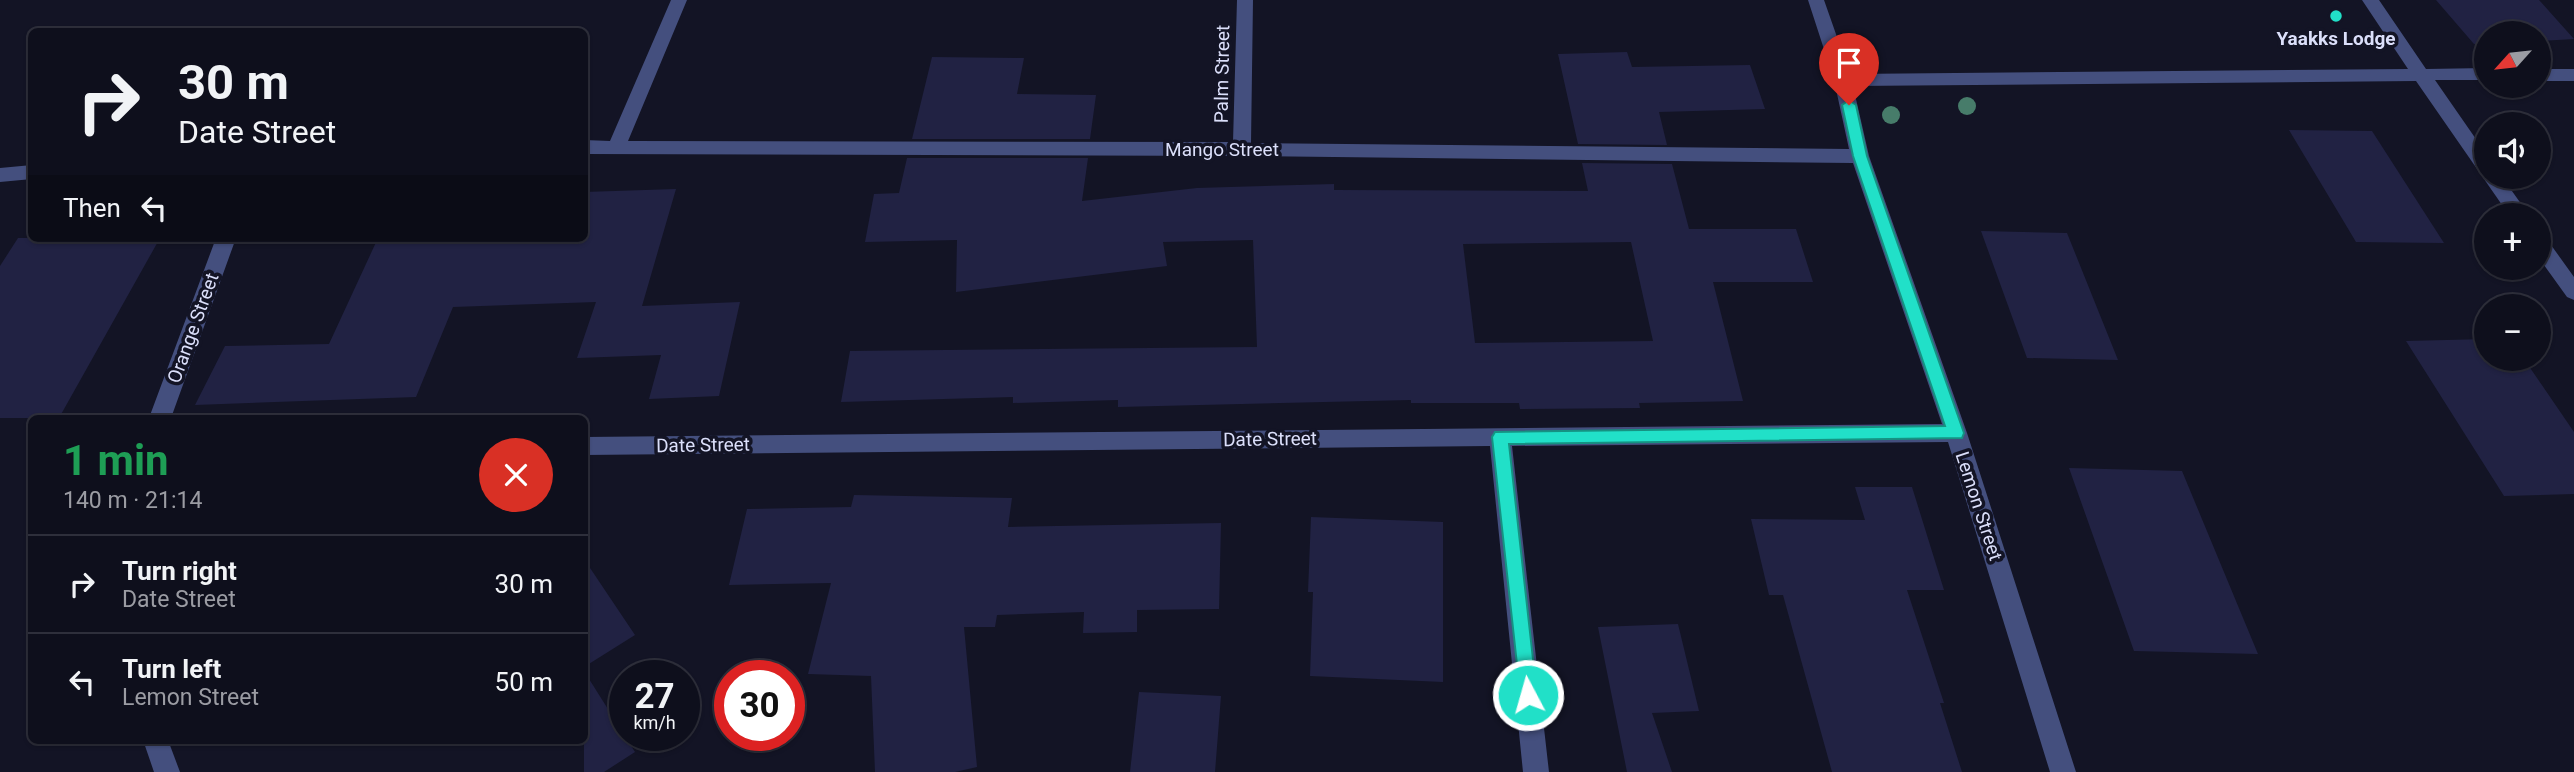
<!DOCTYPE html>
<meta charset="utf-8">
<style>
:root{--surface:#0e0f1c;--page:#1c1d29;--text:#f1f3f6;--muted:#9b9ca3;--line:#2e2f3b}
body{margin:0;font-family:Roboto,sans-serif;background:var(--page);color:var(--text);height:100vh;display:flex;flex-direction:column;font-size:26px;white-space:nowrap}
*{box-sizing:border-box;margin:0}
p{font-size:23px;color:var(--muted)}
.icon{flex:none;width:38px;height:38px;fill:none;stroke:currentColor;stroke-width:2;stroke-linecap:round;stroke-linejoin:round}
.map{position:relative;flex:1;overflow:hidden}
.drawer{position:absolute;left:28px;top:415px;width:560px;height:329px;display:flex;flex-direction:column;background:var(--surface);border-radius:10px;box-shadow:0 2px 5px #0004,0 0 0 2px var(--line)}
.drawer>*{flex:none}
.hud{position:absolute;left:28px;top:28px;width:560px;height:214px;border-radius:10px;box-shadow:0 2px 5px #0004,0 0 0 2px var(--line);background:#0e0f1c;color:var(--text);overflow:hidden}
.needle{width:46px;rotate:243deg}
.fabs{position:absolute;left:2474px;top:21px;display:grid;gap:14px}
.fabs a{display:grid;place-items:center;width:77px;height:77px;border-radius:50%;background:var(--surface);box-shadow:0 2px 5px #0004,0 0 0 2px var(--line);font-size:35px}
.speed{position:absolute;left:609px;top:660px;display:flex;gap:14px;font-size:35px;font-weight:700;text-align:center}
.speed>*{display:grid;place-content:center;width:91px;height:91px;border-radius:50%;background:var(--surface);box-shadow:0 2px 5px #0004,0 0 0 2px var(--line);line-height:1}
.speed small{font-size:18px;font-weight:400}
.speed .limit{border:10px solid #d22;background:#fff;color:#111}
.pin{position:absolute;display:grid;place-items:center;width:60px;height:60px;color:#fff;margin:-72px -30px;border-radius:50% 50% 50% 0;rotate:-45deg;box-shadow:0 0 7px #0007}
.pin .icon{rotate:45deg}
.me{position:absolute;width:77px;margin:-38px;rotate:354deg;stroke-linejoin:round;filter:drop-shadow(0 0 5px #0008)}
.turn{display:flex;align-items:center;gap:24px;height:147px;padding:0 35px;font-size:32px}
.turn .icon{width:91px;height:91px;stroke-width:2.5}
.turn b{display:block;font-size:49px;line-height:60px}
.then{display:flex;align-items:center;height:66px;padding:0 35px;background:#0003;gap:14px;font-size:26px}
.round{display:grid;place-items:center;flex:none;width:74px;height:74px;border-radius:37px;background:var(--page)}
.headline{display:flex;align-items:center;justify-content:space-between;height:119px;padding:0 35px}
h1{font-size:42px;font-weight:700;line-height:52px;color:#1e9e55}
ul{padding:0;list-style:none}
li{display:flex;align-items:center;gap:21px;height:98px;padding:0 35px;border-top:2px solid var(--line)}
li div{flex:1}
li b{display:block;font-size:26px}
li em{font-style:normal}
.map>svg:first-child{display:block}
.building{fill:#212243;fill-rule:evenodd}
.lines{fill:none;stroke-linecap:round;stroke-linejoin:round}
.minor{fill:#444f7e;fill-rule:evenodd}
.tree{fill:#477c6a}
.route{fill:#21e0c8;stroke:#159282;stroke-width:2}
.poi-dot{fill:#21e0c8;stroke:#131425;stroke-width:2.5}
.labels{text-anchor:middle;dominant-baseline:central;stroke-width:7;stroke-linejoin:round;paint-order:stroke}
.poi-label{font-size:19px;font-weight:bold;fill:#dbdffa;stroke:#131425}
.street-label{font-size:19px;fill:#dbdffa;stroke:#131425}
</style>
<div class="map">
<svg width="2574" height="772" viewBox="0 0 2574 772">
<rect width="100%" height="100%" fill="#131425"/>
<path class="building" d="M 2436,0 L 2539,0 L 2574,39 L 2539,41 L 2539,33 L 2487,33 L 2487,43 L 2474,44 Z
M 1627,52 L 1632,67 L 1750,65 L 1765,109 L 1659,112 L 1667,145 L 1578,144 L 1558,54 Z
M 932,57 L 1024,58 L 1017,94 L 1096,95 L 1090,139 L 912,139 Z
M 2289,130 L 2372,131 L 2444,243 L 2356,242 Z
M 907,158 L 1088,158 L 1082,201 L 1197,188 L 1334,184 L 1334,190 L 1588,191 L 1582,163 L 1672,164 L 1689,229 L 1796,229 L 1813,282 L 1713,282 L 1743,401 L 1639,403 L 1640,408 L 1520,409 L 1519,403 L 1411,403 L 1411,400 L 1118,407 L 1118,400 L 1013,403 L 1013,397 L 841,402 L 850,351 L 1257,347 L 1253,240 L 1163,242 L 1167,266 L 956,292 L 957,240 L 865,242 L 874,194 L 899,193 ZM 1631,242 L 1653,341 L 1475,343 L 1463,244 Z
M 676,189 L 642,306 L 740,302 L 719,396 L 649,399 L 661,355 L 577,358 L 596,302 L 453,307 L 416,397 L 195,405 L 225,346 L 329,344 L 378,238 L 584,238 L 584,192 Z
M 1981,231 L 2067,233 L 2118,360 L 2027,358 Z
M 18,238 L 160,238 L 59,418 L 0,418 L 0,266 Z
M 2487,339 L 2487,359 L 2524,359 L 2574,432 L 2574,494 L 2504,496 L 2406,341 Z
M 2069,468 L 2182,471 L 2258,654 L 2134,651 Z
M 1855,487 L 1912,487 L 1944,590 L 1907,590 L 1944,703 L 1940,703 L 1962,772 L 1832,772 L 1783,595 L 1769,595 L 1751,519 L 1865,520 Z
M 854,495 L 1012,498 L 1008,527 L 1221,523 L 1219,609 L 1137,610 L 1137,632 L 1083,633 L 1084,612 L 997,615 L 995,627 L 964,627 L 977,767 L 955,772 L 875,772 L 871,676 L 808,674 L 831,583 L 729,585 L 747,509 L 851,507 Z
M 1311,517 L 1443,522 L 1443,682 L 1310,676 L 1313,592 L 1308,592 Z
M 584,559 L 635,635 L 584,667 Z
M 1678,624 L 1699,711 L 1652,713 L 1672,772 L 1627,772 L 1598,627 Z
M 584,671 L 635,752 L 604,772 L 584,772 Z
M 1139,692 L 1221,696 L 1215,772 L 1130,772 Z"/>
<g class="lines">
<path class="minor" d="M 671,0 L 687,0 L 628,141 L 1233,142 L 1237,0 L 1253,0 L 1251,143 L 1849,149 L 1834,80 L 1808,0 L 1824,0 L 1850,74 L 2408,69 L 2362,0 L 2379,0 L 2426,69 L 2487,68 L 2487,80 L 2435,80 L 2487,155 L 2487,177 L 2502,177 L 2529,215 L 2509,215 L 2416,81 L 1853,86 L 1869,156 L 1967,433 L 2076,772 L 2050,772 L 1948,442 L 1512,446 L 1549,772 L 1523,772 L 1490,446 L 584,455 L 584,437 L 1942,424 L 1853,163 L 1242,156 L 584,154 L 584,140 L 610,141 Z
M 2539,69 L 2574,69 L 2574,81 L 2539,81 Z
M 32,165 L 32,179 L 0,182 L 0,168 Z
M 2539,236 L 2546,238 L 2574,277 L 2574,300 L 2567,297 L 2539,258 Z
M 216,238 L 236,238 L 171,418 L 149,418 Z
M 143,740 L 168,740 L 180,772 L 154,772 Z"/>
</g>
<g class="tree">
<circle cx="1967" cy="106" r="9"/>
<circle cx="1891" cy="115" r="9"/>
</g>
<path class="route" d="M 1849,100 L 1856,105 L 1867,156 L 1964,433 L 1962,438 L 1509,444 L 1537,695 L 1534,701 L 1528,703 L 1521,701 L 1492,437 L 1495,432 L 1945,426 L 1853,156 L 1842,105 Z"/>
<circle class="poi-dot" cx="2336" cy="16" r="7"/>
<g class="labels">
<g class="poi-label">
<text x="2336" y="38">Yaakks Lodge</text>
</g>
<g class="street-label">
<text transform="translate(1222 74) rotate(-89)">Palm Street</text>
<text x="1222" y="149">Mango Street</text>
<text transform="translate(193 328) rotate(-70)">Orange Street</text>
<text transform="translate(1270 439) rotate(-1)">Date Street</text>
<text transform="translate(703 445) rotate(-1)">Date Street</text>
<text transform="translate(1979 506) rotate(72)">Lemon Street</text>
</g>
</g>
</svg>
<div class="fabs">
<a><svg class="needle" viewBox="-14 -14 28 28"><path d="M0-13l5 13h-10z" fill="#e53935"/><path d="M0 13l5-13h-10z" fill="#9b9ca3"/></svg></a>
<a><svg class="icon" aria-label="sound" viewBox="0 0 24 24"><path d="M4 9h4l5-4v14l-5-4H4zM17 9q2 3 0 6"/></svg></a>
<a>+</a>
<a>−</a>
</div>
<div class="speed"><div>27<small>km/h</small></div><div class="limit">30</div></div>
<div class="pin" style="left:1849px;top:105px;background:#d93025"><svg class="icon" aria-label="arrive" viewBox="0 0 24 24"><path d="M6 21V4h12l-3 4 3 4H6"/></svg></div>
<svg class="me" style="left:1528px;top:695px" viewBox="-20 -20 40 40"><circle r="17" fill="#21e0c8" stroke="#fff" stroke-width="3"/><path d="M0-11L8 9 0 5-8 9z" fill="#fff"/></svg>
<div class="hud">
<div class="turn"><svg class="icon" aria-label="right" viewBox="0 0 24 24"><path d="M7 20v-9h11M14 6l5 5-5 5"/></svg><div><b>30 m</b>Date Street</div></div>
<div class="then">Then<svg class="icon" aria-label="left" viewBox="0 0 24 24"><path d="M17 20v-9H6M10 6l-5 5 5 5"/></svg></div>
</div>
<section class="drawer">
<div class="headline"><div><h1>1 min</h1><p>140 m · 21:14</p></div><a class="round" style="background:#d93025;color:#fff"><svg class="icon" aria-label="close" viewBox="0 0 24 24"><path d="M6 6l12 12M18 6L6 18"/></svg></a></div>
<ul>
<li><svg class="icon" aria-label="right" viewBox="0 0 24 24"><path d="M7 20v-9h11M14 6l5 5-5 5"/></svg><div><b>Turn right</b><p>Date Street</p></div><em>30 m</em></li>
<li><svg class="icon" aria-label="left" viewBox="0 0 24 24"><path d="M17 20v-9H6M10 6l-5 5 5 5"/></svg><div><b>Turn left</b><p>Lemon Street</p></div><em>50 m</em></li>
</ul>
</section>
</div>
